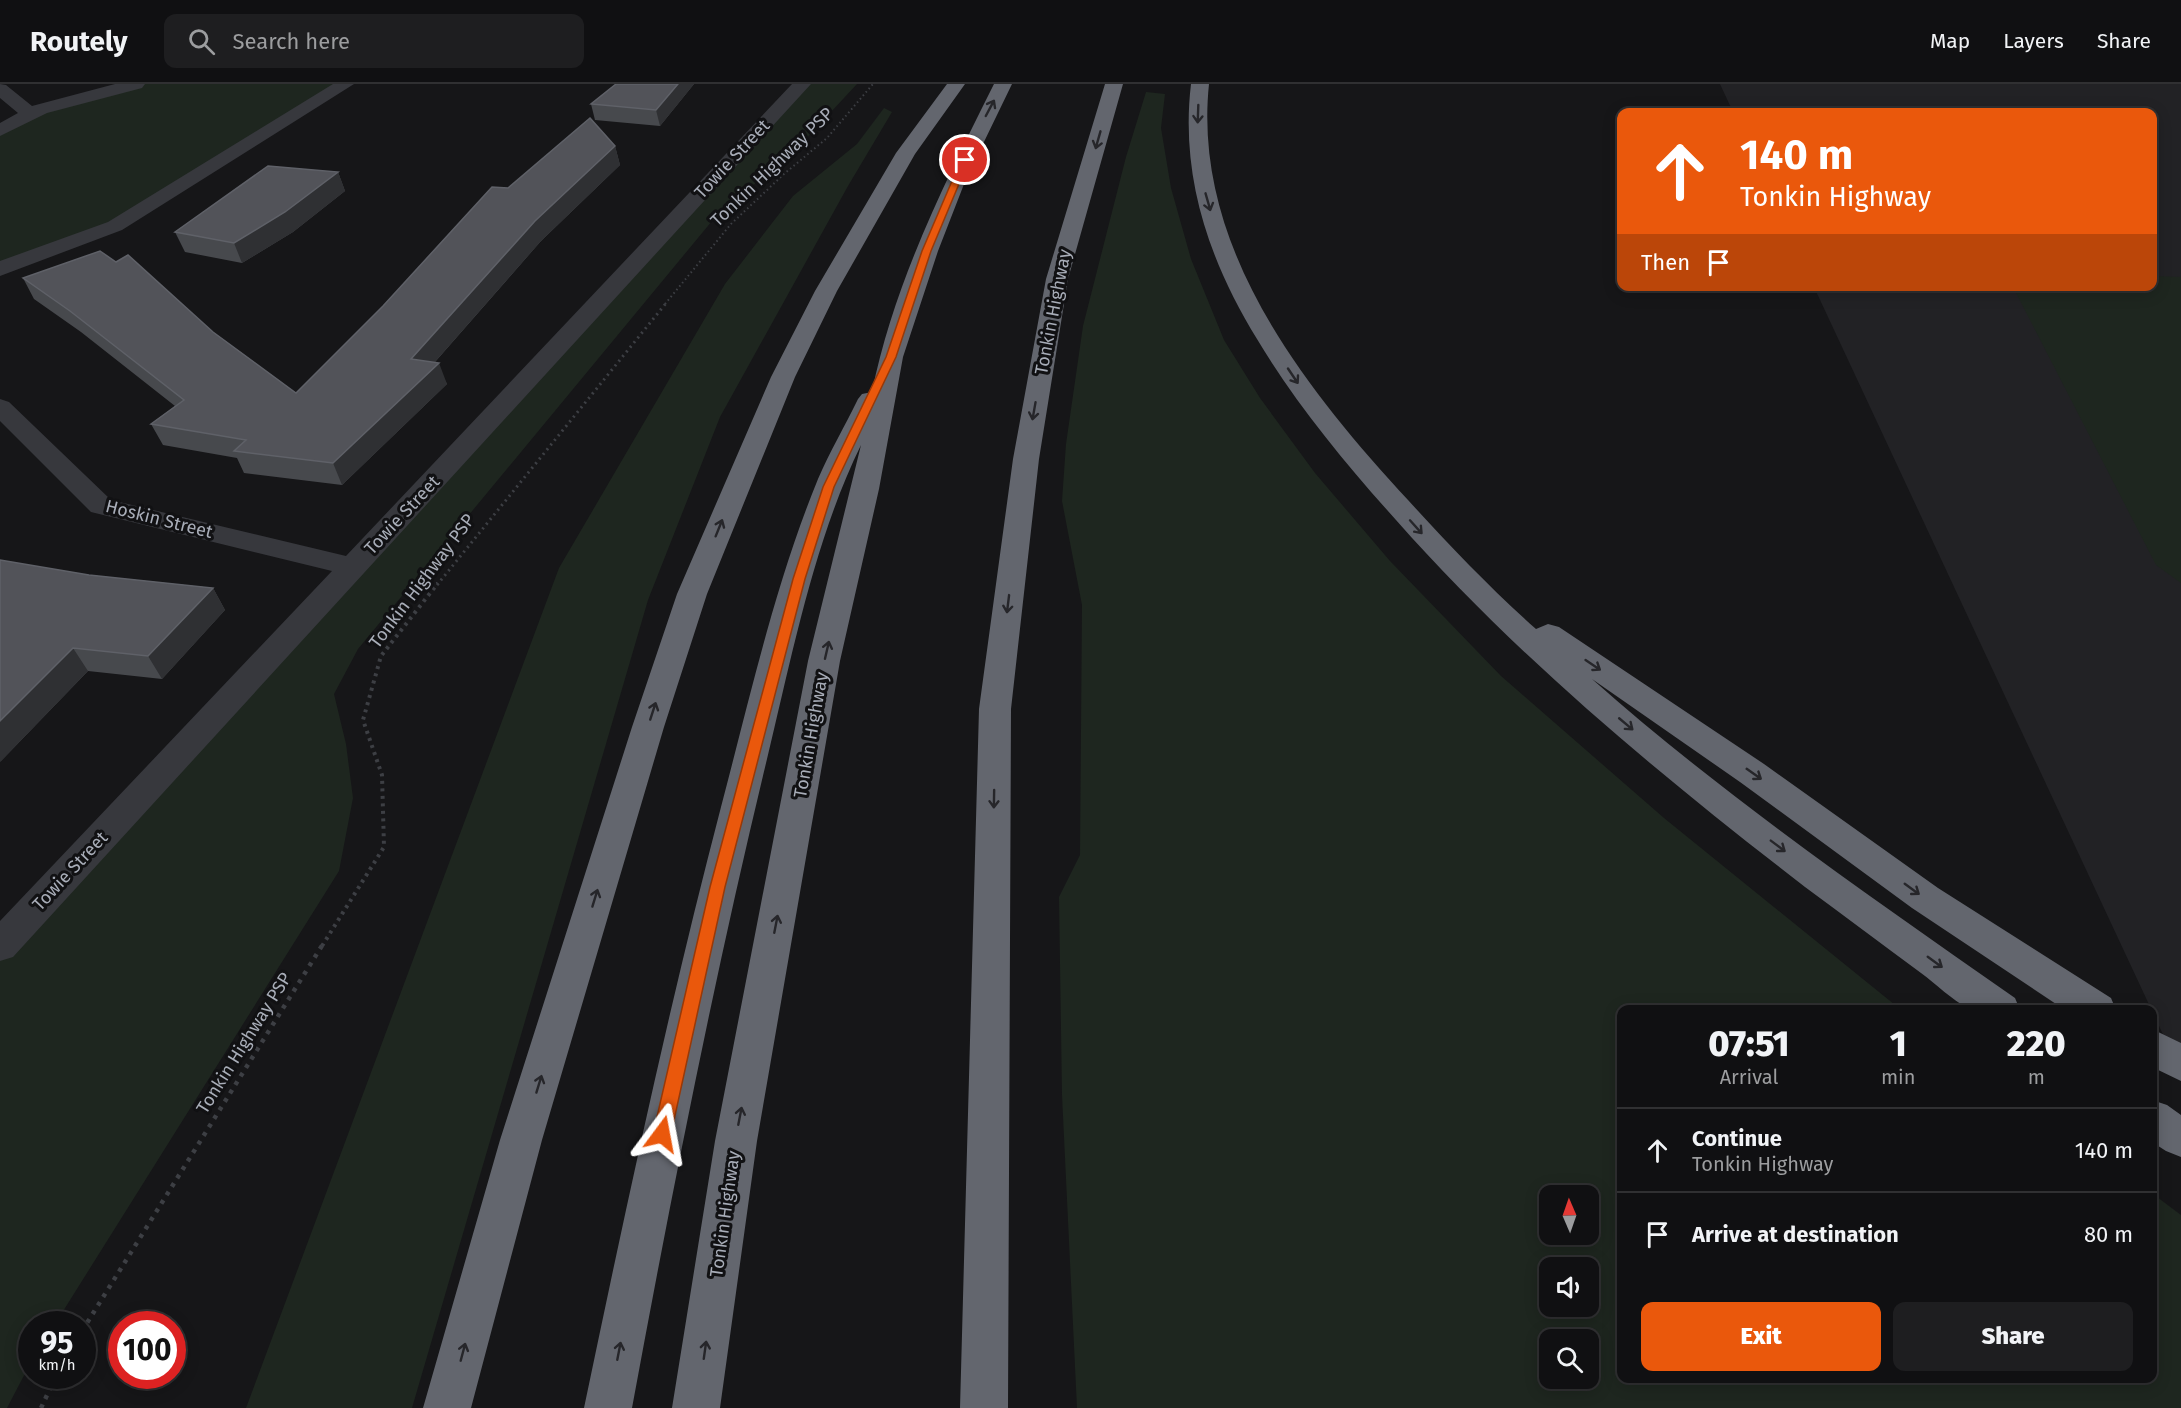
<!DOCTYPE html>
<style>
:root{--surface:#101012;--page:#1e1e20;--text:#f1f3f6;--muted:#9c9d9f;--line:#303032;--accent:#ea580c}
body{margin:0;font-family:"Fira Sans",sans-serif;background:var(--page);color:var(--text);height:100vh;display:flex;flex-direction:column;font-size:22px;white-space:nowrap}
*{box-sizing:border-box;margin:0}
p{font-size:20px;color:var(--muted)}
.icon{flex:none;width:33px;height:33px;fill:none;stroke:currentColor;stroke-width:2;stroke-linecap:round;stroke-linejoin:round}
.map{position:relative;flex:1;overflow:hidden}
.panel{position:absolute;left:1617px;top:921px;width:540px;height:378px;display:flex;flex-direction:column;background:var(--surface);border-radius:12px;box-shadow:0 3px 15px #0003,0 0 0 2px var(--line)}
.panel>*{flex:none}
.top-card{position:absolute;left:1617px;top:24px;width:540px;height:183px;border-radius:12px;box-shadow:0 3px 15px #0003,0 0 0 2px var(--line);background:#ea580c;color:#fff;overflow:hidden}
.needle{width:39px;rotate:358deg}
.tools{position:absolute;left:1539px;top:1101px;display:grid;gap:12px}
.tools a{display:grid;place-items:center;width:60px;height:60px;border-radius:12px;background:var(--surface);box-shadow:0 3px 15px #0003,0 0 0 2px var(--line);font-size:30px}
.speed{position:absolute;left:18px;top:1227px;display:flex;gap:12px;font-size:30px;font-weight:700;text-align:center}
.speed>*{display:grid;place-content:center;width:78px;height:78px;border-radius:50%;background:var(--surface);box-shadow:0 3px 15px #0003,0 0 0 2px var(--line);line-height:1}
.speed small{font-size:15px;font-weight:400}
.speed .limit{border:9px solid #d22;background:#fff;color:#111}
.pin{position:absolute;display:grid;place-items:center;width:51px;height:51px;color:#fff;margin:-26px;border:3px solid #fff;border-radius:50%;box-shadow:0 2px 6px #0007}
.me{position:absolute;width:66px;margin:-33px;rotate:13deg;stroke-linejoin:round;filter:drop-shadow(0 0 4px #0008)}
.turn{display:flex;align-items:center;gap:21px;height:126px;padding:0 24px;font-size:27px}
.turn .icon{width:78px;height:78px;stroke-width:2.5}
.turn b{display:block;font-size:42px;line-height:51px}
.then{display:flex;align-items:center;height:57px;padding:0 24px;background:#0003;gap:12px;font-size:22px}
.eta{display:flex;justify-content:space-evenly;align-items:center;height:102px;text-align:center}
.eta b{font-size:36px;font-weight:800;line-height:42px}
.button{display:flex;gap:12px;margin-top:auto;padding:12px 24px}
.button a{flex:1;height:69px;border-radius:12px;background:var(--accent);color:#fff;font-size:24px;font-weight:800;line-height:69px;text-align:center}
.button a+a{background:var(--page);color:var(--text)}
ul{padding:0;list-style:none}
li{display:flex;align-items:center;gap:18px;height:84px;padding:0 24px;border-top:2px solid var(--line)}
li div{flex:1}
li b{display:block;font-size:22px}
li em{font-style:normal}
header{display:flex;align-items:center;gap:36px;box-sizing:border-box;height:84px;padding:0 30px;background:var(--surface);border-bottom:2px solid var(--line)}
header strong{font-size:28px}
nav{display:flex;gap:33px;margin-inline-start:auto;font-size:21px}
.search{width:420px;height:54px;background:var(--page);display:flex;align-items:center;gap:15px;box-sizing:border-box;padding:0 21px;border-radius:12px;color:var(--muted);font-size:22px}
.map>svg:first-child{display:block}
.built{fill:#222225}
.green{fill:#1e261f;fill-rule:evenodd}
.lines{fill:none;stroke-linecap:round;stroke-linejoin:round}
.path-far3{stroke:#3d3f44;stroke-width:2;stroke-dasharray:1.5 3;stroke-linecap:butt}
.path-far2{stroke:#3d3f44;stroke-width:3;stroke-dasharray:2 4;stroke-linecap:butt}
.path-far1{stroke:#3d3f44;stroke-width:4;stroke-dasharray:3 4.5;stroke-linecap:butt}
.path{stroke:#3d3f44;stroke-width:4.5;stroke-dasharray:4 6;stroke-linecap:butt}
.minor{fill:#37383d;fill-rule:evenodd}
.motorway{fill:#63666e;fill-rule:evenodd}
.wall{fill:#47494d}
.shaded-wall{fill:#2f3033}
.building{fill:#525359;stroke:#5f6168;stroke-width:1.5}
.oneway{stroke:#26262a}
.route{fill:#ea580c;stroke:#983908;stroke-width:1.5}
.labels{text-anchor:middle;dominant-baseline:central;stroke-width:6;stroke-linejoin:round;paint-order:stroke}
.street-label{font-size:18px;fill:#a8adb8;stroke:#111113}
</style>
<header>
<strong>Routely</strong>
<div class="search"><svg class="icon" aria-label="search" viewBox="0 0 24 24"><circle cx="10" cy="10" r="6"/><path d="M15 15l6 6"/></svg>Search here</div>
<nav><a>Map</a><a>Layers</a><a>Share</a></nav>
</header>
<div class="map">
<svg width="2181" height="1324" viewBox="0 0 2181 1324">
<rect width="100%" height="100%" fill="#161618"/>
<path class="built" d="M 1720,0 L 2181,0 L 2181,978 L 2174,974 L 1814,203 L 2152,202 L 2152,28 L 1733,28 Z"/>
<path class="green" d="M 136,0 L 345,0 L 115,142 L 0,185 L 0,46 L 30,30 Z
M 802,0 L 857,0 L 803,58 L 712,137 L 358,565 L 334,610 L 346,660 L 353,714 L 339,787 L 55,1240 L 32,1240 L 31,1278 L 7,1324 L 0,1324 L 0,862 Z
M 1146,8 L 1165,10 L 1161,44 L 1171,104 L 1191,175 L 1224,256 L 1260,314 L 1315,389 L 1390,477 L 1501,592 L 1664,734 L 1900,925 L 1622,926 L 1622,1294 L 2152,1294 L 2153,1110 L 2181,1131 L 2181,1324 L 1077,1324 L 1062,1011 L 1059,813 L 1080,771 L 1082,521 L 1062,417 L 1066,360 L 1083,242 L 1126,73 ZM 1550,1112 L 1588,1112 L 1588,1150 L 1550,1150 ZM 1550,1184 L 1588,1184 L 1588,1222 L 1550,1222 ZM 1550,1256 L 1588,1256 L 1588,1294 L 1550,1294 Z
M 884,24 L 892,28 L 848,102 L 720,333 L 648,516 L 412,1324 L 246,1324 L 559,484 L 725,200 L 793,112 L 857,60 Z
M 2153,192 L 2181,193 L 2181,499 L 2156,481 L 2013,203 L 2152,202 Z"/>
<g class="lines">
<path class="path-far3" d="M 665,220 L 731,140 L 784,90 L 827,54 L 873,0"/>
<path class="path-far2" d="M 437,501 L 667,218"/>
<path class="path-far1" d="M 322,862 L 384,763 L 382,691 L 363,636 L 381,572 L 438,499"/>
<path class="path" d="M 82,1247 L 323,860
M 41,1324 L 56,1292"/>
<path class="minor" d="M 0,0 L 6,1 L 32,22 L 115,0 L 145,0 L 142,4 L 47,29 L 0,52 L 0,39 L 18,29 L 0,14 Z
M 333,0 L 354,0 L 122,146 L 0,192 L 0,177 L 108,138 Z
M 792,0 L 811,0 L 13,873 L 0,877 L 0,837 L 332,487 L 91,428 L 0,337 L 0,315 L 9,318 L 111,416 L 346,472 Z"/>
<path class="motorway" d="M 947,0 L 965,0 L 915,70 L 837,207 L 795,293 L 707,510 L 664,643 L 542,1056 L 471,1324 L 423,1324 L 500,1056 L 632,643 L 677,510 L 771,293 L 815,207 L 896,69 Z
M 994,0 L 1012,0 L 966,95 L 938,167 L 903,273 L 879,405 L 840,577 L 757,1057 L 720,1324 L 672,1324 L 715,1057 L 808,577 L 861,361 C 814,457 792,572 767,675 C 715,890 672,1107 632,1324 L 584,1324 C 626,1123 669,922 721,723 C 750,613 775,500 818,395 C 830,367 845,342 858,315 L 862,310 L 872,308 C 894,199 945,98 994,0 Z
M 1105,0 L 1123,0 L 1068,195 L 1039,375 L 1011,625 L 1008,1324 L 960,1324 L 979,625 L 1013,375 L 1046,195 Z
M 1191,0 L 1209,0 C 1192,163 1304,303 1408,416 C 1449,461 1491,505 1536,545 L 1548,540 L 1559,543 L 1764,680 L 1938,804 L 2111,914 L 2116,926 L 2065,926 L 1912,824 L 1740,698 L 1592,595 C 1724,712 1871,813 2015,914 L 2020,926 C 2008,926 1979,929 1968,924 C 1952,916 1936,900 1921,889 C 1882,860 1844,832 1805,803 C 1660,691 1518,574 1396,436 C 1345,379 1296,320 1257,255 C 1209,177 1180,92 1191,0 Z
M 2152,945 L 2181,959 L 2181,997 L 2152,983 Z
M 2152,1016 L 2167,1021 L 2181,1031 L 2181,1073 L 2166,1067 L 2152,1058 Z"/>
</g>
<path class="wall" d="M 616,0 L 694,0 L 660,42 L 595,36 L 591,20 Z
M 615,62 L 620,81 L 541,157 L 435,278 L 447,300 L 342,401 L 244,389 L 237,374 L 163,361 L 151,340 L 175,322 L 81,248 L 34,215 L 23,194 L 213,248 L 296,309 L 508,104 Z
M 338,88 L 345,107 L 293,148 L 242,179 L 185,168 L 175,148 Z
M 89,491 L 213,504 L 225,526 L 162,595 L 88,587 L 0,678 Z"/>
<path class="shaded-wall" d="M 678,0 L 694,0 L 660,42 L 656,26 Z
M 615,62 L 620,81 L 541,157 L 419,296 L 411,275 L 535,137 Z
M 338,88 L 345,107 L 293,148 L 242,179 L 234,159 Z
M 439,279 L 447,300 L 342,401 L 333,379 Z
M 213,504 L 225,526 L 162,595 L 148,572 Z
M 73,564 L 88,587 L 0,678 L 0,637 Z"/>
<path class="building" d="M 616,0 L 678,0 L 656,26 L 591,20 Z
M 590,34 L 615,62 L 535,137 L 411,275 L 439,279 L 333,379 L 234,367 L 246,356 L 151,340 L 184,316 L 70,227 L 23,194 L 100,167 L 116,178 L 128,171 L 213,248 L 296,309 L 383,222 L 492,103 L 508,104 Z
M 268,82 L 338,88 L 285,128 L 234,159 L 175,148 Z
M 0,476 L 89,491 L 213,504 L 148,572 L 73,564 L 0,637 Z"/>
<defs><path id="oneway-shaft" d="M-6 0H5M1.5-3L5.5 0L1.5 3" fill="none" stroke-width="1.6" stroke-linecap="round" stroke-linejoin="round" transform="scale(1.5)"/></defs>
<g class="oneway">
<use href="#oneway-shaft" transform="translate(990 24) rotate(-62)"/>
<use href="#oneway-shaft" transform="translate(1198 30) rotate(92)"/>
<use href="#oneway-shaft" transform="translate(1098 56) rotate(106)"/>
<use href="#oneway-shaft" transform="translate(1208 118) rotate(74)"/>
<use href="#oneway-shaft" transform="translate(1293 292) rotate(56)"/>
<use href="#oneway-shaft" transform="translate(1034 327) rotate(100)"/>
<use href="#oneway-shaft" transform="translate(1416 443) rotate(48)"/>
<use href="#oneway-shaft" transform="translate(719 444) rotate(-68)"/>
<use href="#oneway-shaft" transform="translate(1008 520) rotate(97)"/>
<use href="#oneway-shaft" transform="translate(827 566) rotate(-77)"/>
<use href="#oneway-shaft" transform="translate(1593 581) rotate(34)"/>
<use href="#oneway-shaft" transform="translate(653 627) rotate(-72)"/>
<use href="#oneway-shaft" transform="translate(1626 640) rotate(40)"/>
<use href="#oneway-shaft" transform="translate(1754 690) rotate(35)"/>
<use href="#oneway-shaft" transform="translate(994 715) rotate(91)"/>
<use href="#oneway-shaft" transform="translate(1778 762) rotate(37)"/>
<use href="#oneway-shaft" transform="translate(1912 805) rotate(36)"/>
<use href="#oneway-shaft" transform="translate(595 814) rotate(-73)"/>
<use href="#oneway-shaft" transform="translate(776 840) rotate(-79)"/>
<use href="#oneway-shaft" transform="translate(1935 878) rotate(36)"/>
<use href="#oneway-shaft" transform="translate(539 1000) rotate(-73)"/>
<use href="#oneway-shaft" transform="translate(740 1032) rotate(-79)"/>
<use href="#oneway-shaft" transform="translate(705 1266) rotate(-82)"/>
<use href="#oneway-shaft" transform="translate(619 1267) rotate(-79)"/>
<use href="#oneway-shaft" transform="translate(463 1268) rotate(-75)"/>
</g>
<path class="route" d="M 965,74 L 969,76 L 931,167 L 896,273 L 834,403 L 805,495 L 725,803 L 671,1050 L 668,1055 L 662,1058 L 656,1055 L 653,1050 L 710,803 L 793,495 L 823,403 L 886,273 L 922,167 L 961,76 Z"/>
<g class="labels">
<g class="street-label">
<text transform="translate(732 75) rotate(-47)">Towie Street</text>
<text transform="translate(772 83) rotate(-44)">Tonkin Highway PSP</text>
<text transform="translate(1053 228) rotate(-79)">Tonkin Highway</text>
<text transform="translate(402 431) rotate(-47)">Towie Street</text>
<text transform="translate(159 435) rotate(14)">Hoskin Street</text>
<text transform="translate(422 497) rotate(-53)">Tonkin Highway PSP</text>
<text transform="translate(811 651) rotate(-80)">Tonkin Highway</text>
<text transform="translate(70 787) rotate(-47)">Towie Street</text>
<text transform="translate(244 959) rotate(-58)">Tonkin Highway PSP</text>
<text transform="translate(725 1130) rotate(-82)">Tonkin Highway</text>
</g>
</g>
</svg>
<div class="tools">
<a><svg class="needle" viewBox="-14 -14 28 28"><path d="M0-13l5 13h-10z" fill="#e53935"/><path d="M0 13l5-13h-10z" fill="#9c9d9f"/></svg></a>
<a><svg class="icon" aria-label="sound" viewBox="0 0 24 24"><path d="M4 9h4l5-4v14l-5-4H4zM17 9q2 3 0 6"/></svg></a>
<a><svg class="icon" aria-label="search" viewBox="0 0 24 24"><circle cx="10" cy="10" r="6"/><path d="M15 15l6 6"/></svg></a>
</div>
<div class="speed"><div>95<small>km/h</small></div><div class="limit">100</div></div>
<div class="pin" style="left:965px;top:76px;background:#d93025"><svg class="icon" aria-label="arrive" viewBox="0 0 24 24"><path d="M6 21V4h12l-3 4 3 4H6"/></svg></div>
<svg class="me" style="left:662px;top:1050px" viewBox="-20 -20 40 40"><path d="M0-17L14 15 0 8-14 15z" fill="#ea580c" stroke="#fff" stroke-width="4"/></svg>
<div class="top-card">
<div class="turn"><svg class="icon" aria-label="ahead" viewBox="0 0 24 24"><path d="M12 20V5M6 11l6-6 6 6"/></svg><div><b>140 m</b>Tonkin Highway</div></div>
<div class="then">Then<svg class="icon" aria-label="arrive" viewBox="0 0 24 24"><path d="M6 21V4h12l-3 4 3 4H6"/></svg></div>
</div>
<section class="panel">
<div class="eta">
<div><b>07:51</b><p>Arrival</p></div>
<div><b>1</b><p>min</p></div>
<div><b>220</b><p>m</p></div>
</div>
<ul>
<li><svg class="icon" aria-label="ahead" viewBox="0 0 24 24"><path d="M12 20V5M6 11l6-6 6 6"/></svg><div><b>Continue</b><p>Tonkin Highway</p></div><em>140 m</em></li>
<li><svg class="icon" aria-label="arrive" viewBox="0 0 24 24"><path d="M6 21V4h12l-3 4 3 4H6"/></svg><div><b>Arrive at destination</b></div><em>80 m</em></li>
</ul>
<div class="button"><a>Exit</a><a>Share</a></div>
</section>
</div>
